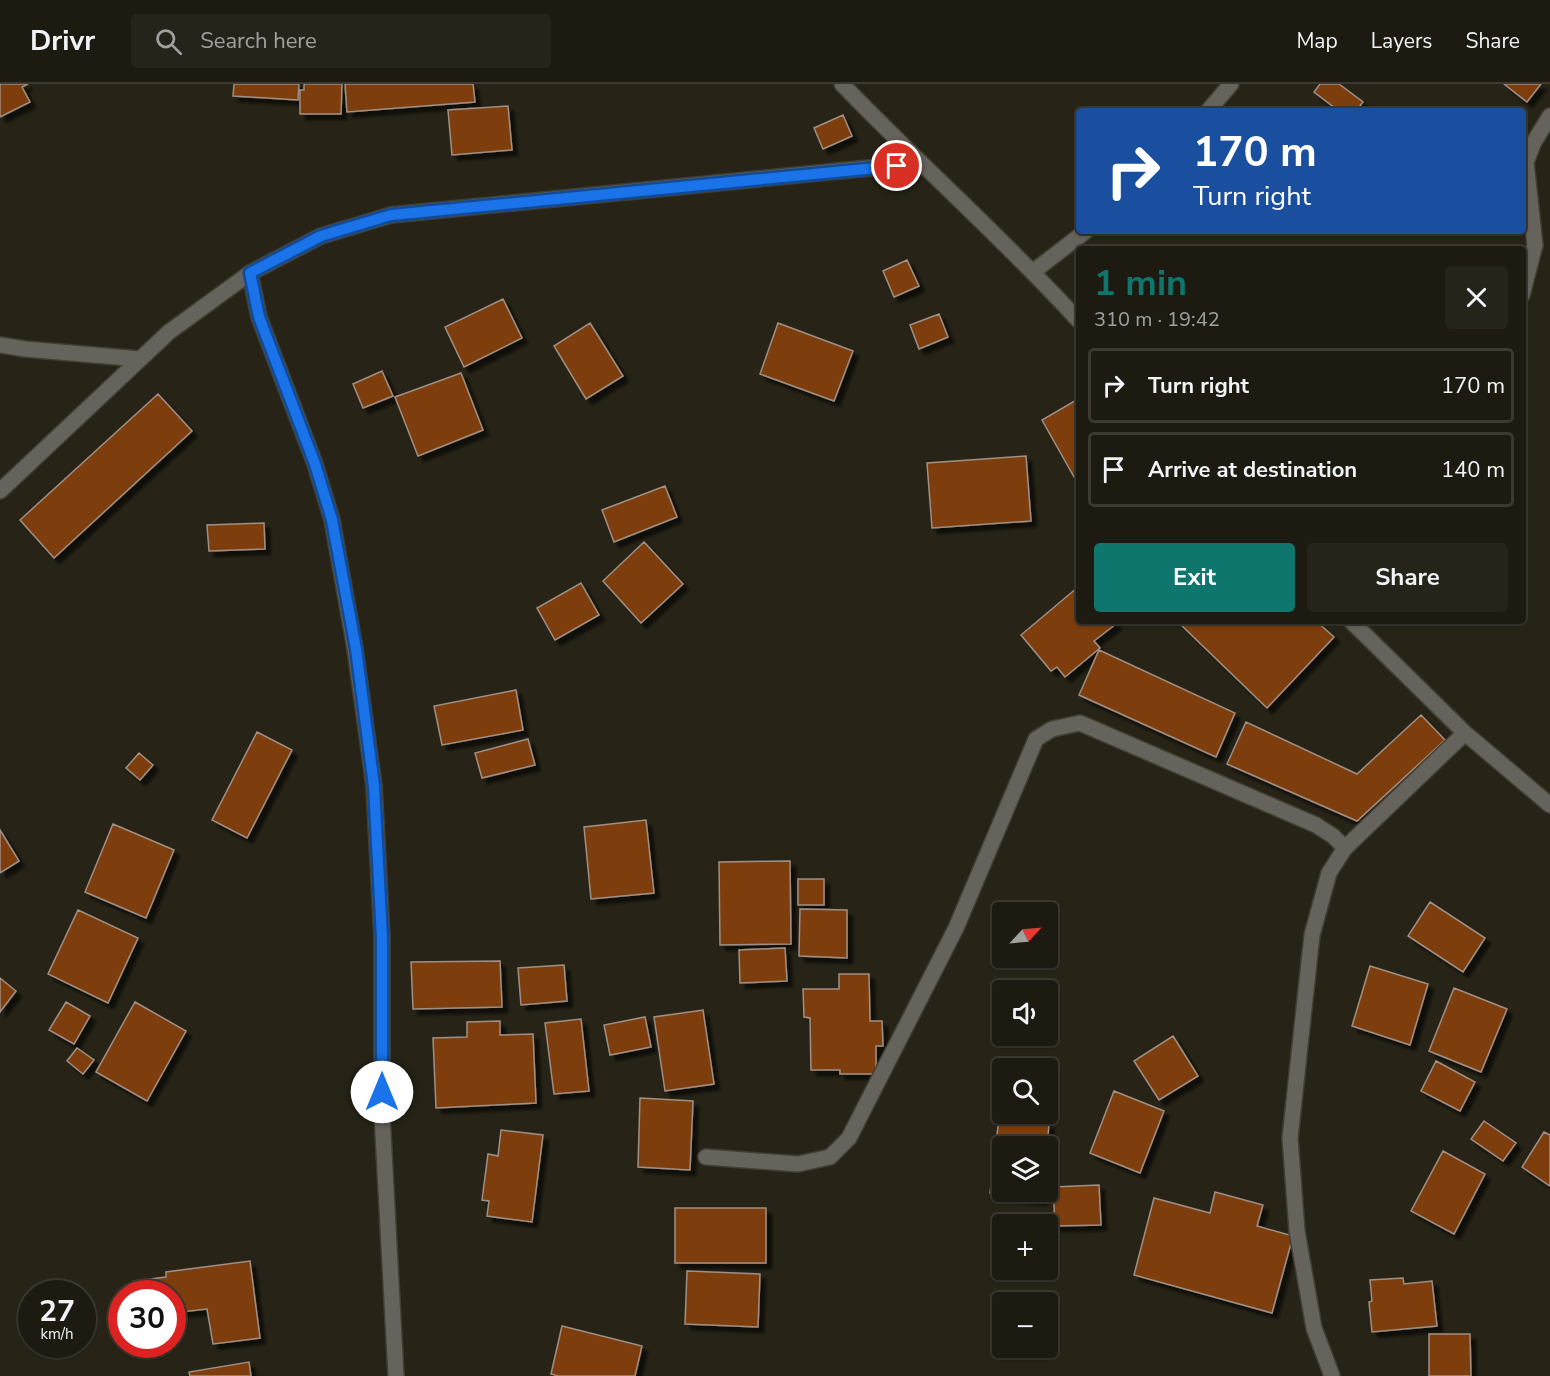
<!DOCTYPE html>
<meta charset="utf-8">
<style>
:root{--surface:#1d1b11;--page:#25241a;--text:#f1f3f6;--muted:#a0a19f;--line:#3b3931;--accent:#0f766e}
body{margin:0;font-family:"Nunito Sans",sans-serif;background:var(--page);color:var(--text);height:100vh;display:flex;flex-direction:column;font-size:22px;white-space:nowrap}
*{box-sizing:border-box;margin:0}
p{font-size:20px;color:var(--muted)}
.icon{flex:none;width:33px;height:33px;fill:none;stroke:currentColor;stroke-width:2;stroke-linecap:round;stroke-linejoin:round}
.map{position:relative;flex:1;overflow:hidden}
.details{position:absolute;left:1076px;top:162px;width:450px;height:378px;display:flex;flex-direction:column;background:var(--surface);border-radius:6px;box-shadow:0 2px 4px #0004,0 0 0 2px var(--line)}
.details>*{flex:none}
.guide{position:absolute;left:1076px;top:24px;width:450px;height:126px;border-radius:6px;box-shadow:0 2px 4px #0004,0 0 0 2px var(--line);background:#1a4fa0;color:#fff;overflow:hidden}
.needle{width:39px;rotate:64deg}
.buttons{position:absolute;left:992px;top:818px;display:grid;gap:12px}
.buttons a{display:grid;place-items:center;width:66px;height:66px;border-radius:6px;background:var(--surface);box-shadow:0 2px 4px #0004,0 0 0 2px var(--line);font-size:30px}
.speed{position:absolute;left:18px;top:1196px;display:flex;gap:12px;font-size:30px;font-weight:700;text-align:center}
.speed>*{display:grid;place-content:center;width:78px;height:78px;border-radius:50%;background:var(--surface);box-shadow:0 2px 4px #0004,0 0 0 2px var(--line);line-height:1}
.speed small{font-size:15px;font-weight:400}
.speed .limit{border:9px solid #d22;background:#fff;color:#111}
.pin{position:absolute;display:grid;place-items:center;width:51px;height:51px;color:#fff;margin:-26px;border:3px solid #fff;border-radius:50%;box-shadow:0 2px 6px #0007}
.me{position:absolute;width:66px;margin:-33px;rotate:0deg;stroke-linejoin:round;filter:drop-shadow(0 0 4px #0008)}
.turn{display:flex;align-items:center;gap:21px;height:126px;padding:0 18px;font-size:27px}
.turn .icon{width:78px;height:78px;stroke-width:2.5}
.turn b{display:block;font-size:42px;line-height:51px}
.round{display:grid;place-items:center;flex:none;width:63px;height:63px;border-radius:6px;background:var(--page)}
.overview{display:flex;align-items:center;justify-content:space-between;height:102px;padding:0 18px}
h1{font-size:36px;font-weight:700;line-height:45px;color:var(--accent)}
.button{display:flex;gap:12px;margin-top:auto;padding:12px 18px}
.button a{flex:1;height:69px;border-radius:6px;background:var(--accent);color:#fff;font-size:24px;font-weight:700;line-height:69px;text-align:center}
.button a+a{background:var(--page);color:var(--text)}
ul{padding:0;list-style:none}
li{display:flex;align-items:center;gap:18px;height:75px;margin:0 12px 9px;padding:0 6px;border:3px solid var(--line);border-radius:6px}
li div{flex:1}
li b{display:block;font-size:22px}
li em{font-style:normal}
header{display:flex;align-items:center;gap:36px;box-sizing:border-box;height:84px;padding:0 30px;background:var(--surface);border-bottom:2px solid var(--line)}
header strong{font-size:28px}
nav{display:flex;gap:33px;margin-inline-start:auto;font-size:21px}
.search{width:420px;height:54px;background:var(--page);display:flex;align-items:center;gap:15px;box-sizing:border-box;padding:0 21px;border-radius:6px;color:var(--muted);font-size:22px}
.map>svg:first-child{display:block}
.building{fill:#7d3d07;stroke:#a08f86;stroke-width:1.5;filter:url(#shadow)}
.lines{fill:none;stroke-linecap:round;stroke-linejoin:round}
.minor-casing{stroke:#413e32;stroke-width:18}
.minor{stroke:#66635c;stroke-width:15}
.route-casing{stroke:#114b97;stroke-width:15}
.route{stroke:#1a73e8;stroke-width:10}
</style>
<header>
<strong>Drivr</strong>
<div class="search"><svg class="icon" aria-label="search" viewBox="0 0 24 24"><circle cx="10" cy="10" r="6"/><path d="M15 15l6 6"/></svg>Search here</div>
<nav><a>Map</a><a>Layers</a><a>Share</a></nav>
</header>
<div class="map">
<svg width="1550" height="1292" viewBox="0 0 1550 1292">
<defs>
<filter id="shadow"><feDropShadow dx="5.5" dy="5.5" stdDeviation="1.5" flood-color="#0009"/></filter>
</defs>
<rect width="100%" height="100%" fill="#272417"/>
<path class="building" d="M 0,0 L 28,0 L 22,3 L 30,18 L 0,33 Z
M 234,0 L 299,0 L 298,16 L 233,12 Z
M 304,0 L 342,0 L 341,30 L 300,30 L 300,6 L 304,6 Z
M 345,0 L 473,0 L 475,18 L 347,28 Z
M 1320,0 L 1339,0 L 1363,18 L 1356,27 L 1339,27 L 1314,8 Z
M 1504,0 L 1541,0 L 1527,18 Z
M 508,22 L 512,66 L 452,71 L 448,26 Z
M 843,31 L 852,52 L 823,65 L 814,44 Z
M 907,176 L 919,202 L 894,213 L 883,187 Z
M 503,215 L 522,254 L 464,283 L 445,243 Z
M 939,230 L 948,253 L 919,265 L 910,241 Z
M 590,239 L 623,292 L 586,315 L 554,262 Z
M 778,239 L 853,267 L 834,317 L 760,290 Z
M 382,287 L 393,312 L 363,324 L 353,300 Z
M 461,289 L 483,346 L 418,372 L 395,313 Z
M 158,310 L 192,347 L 54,474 L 20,436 Z
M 1078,315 L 1078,400 L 1042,336 Z
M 1026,372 L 1031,437 L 932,444 L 927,379 Z
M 665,402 L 677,433 L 614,458 L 602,426 Z
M 264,439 L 265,465 L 209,467 L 207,441 Z
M 644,458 L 683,500 L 641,539 L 603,497 Z
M 581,499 L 599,531 L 555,556 L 537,524 Z
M 1078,503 L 1078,537 L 1113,537 L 1116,540 L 1094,557 L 1100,564 L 1065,593 L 1057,583 L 1051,587 L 1021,551 Z
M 1177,537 L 1316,537 L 1334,553 L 1267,624 Z
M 1099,566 L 1235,629 L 1216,673 L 1079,611 Z
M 516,606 L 523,646 L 442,661 L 434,622 Z
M 1421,631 L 1445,656 L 1357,737 L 1227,680 L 1246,638 L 1357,690 Z
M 257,648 L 292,666 L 247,754 L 212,736 Z
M 528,655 L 535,681 L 482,694 L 475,669 Z
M 139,669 L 153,681 L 140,696 L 126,684 Z
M 646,736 L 654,809 L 591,815 L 584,743 Z
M 113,740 L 174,766 L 146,834 L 85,808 Z
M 0,746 L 19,777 L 0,789 Z
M 790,777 L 791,860 L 720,861 L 719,778 Z
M 798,795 L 824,795 L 824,821 L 798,821 Z
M 1430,818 L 1485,854 L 1463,888 L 1408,852 Z
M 800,825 L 847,826 L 847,874 L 799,872 Z
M 78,826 L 138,854 L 108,919 L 48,890 Z
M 785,864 L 787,897 L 740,899 L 739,866 Z
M 500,877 L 502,923 L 413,925 L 411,878 Z
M 564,881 L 567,917 L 521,921 L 518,884 Z
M 1370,882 L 1428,900 L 1410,961 L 1352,942 Z
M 839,890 L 869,890 L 870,937 L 882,937 L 883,962 L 876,962 L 876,990 L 840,990 L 840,986 L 811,986 L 810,934 L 804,933 L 803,905 L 839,905 Z
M 0,894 L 16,907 L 0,928 Z
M 1454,904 L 1507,925 L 1481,988 L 1429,967 Z
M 66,918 L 90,932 L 74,960 L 49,946 Z
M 135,918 L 186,947 L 147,1017 L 96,988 Z
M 703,926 L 714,1000 L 665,1007 L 654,933 Z
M 645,933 L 651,963 L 610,971 L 604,941 Z
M 581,935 L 589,1007 L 554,1010 L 545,939 Z
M 500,937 L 500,951 L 533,950 L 536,1019 L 436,1024 L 433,954 L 467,953 L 467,938 Z
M 1173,952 L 1198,992 L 1159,1016 L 1134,977 Z
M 77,964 L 94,976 L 83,990 L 67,977 Z
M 1436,977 L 1475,998 L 1460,1027 L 1421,1007 Z
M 1114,1007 L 1164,1027 L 1140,1089 L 1090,1069 Z
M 640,1014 L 693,1017 L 690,1086 L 638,1083 Z
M 999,1034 L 1049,1040 L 1047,1062 L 1002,1062 L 1002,1107 L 1042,1107 L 1041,1116 L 990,1109 Z
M 1484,1037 L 1516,1059 L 1503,1077 L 1471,1055 Z
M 501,1046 L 543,1051 L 532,1138 L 487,1132 L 489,1117 L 482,1116 L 488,1070 L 498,1072 Z
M 1544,1048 L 1550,1051 L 1550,1102 L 1522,1083 Z
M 1443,1067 L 1485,1090 L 1454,1150 L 1411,1127 Z
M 1099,1101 L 1101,1141 L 1055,1142 L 1053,1103 Z
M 1215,1108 L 1263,1121 L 1257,1142 L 1293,1152 L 1272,1229 L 1134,1191 L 1154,1114 L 1210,1129 Z
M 675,1124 L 766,1124 L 766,1179 L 675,1179 Z
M 250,1177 L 260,1254 L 213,1260 L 207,1225 L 172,1229 L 172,1209 L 136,1209 L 134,1197 L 166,1193 L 166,1188 Z
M 687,1187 L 760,1190 L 758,1243 L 685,1240 Z
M 1403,1194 L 1404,1200 L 1432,1197 L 1437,1242 L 1372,1248 L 1369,1218 L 1372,1217 L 1370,1196 Z
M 562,1242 L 642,1262 L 635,1292 L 558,1292 L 551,1290 Z
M 1429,1250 L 1470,1250 L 1471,1292 L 1429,1292 Z
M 249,1278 L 251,1292 L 190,1292 L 189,1288 Z"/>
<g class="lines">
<defs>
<path id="minor" d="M 842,0 C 919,80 1003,154 1078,236
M 1208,27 L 1231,0
M 1034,187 L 1086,147
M 250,189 L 259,233 L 315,380 L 332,436 L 355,565 L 374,702 L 382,853 L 382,1030 L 396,1292
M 1522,211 L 1535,161 L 1526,78 L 1534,58 L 1550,32
M 0,261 L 25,265 L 140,275
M 0,407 L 169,248 L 250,189 L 321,152 L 391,131 L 920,79
M 1351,537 L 1465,649 L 1550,721
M 706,1073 L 798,1080 L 830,1073 L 849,1054 L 956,844 L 1036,655 L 1052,645 L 1080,639 L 1316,741 L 1333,752 L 1345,764
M 1332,1292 L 1314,1244 L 1297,1147 L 1290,1054 L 1312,851 L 1329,789 L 1345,764 L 1465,649"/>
</defs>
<use href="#minor" class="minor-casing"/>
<use href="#minor" class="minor"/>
</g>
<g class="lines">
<defs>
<path id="route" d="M 382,1008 L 382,854 L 374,702 L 356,565 L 332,436 L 315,380 L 259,233 L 250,189 L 321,152 L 391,131 L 897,82"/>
</defs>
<use href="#route" class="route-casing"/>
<use href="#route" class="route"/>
</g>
</svg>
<div class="buttons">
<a><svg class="needle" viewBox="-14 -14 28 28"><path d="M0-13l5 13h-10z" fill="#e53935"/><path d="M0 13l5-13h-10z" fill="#a0a19f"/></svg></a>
<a><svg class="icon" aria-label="sound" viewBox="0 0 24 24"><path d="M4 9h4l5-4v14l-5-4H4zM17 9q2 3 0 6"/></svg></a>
<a><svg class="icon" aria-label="search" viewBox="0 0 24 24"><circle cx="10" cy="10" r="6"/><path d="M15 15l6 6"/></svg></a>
<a><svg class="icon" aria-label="layers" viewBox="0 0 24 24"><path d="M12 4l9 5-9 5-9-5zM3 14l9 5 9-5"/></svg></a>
<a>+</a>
<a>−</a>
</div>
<div class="speed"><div>27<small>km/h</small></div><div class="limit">30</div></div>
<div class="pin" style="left:897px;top:82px;background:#d93025"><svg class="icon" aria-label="arrive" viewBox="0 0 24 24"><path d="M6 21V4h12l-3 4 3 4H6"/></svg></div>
<svg class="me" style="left:382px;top:1008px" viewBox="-20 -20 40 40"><circle r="19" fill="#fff"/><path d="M0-13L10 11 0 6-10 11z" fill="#1a73e8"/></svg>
<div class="guide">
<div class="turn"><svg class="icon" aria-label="right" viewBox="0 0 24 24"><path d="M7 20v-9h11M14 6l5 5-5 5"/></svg><div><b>170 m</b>Turn right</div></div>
</div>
<section class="details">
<div class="overview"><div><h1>1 min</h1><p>310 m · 19:42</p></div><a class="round"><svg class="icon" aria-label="close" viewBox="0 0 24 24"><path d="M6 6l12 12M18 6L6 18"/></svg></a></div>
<ul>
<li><svg class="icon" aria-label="right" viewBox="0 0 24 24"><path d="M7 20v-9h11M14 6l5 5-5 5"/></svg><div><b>Turn right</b></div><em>170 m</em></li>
<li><svg class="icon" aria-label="arrive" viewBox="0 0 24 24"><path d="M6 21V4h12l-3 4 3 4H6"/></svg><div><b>Arrive at destination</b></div><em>140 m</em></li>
</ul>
<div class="button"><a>Exit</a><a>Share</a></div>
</section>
</div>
